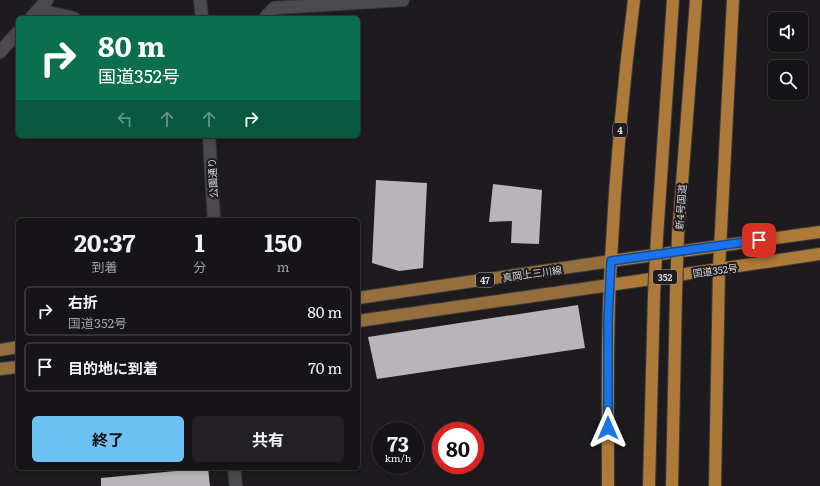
<!DOCTYPE html>
<html lang="ja">
<meta charset="utf-8">
<style>
:root{--surface:#161416;--page:#232123;--text:#f1f3f6;--muted:#9e9ea1;--line:#353335;--accent:#6dc2f3}
body{margin:0;font-family:Literata,"Noto Sans JP",serif;background:var(--page);color:var(--text);height:100vh;display:flex;flex-direction:column;font-size:15px;white-space:nowrap}
*{box-sizing:border-box;margin:0}
p{font-size:13px;color:var(--muted)}
.icon{flex:none;width:22px;height:22px;fill:none;stroke:currentColor;stroke-width:2;stroke-linecap:round;stroke-linejoin:round}
.map{position:relative;flex:1;overflow:hidden}
.drawer{position:absolute;left:16px;top:218px;width:344px;height:252px;display:flex;flex-direction:column;background:var(--surface);border-radius:6px;box-shadow:0 2px 6px #0003,0 0 0 1px var(--line)}
.drawer>*{flex:none}
.top-card{position:absolute;left:16px;top:16px;width:344px;height:122px;border-radius:6px;box-shadow:0 2px 6px #0003,0 0 0 1px var(--line);background:#0b6e4f;color:#fff;overflow:hidden}
.tools{position:absolute;left:768px;top:12px;display:grid;gap:8px}
.tools a{display:grid;place-items:center;width:40px;height:40px;border-radius:6px;background:var(--surface);box-shadow:0 2px 6px #0003,0 0 0 1px var(--line);font-size:20px}
.speed{position:absolute;left:372px;top:422px;display:flex;gap:8px;font-size:20px;font-weight:700;text-align:center}
.speed>*{display:grid;place-content:center;width:52px;height:52px;border-radius:50%;background:var(--surface);box-shadow:0 2px 6px #0003,0 0 0 1px var(--line);line-height:1}
.speed small{font-size:10px;font-weight:400}
.speed .limit{border:6px solid #d22;background:#fff;color:#111}
.pin{position:absolute;display:grid;place-items:center;width:34px;height:34px;color:#fff;margin:-17px;border-radius:8px;box-shadow:0 2px 6px #0006}
.me{position:absolute;width:44px;margin:-22px;rotate:0deg;stroke-linejoin:round;filter:drop-shadow(0 0 3px #0008)}
.turn{display:flex;align-items:center;gap:14px;height:84px;padding:0 16px;font-size:18px}
.turn .icon{width:52px;height:52px;stroke-width:2.5}
.turn b{display:block;font-size:28px;line-height:34px}
.lanes{display:flex;align-items:center;height:38px;padding:0 16px;background:#0003;justify-content:center;gap:20px;direction:ltr}
.lanes .off{opacity:.35}
.eta{display:flex;justify-content:space-evenly;align-items:center;height:68px;text-align:center}
.eta b{font-size:24px;font-weight:700;line-height:28px}
.button{display:flex;gap:8px;margin-top:auto;padding:8px 16px}
.button a{flex:1;height:46px;border-radius:6px;background:var(--accent);color:#111;font-size:16px;font-weight:700;line-height:46px;text-align:center}
.button a+a{background:var(--page);color:var(--text)}
ul{padding:0;list-style:none}
li{display:flex;align-items:center;gap:12px;height:50px;margin:0 8px 6px;padding:0 8px;border:2px solid var(--line);border-radius:6px}
li div{flex:1}
li b{display:block;font-size:15px}
li em{font-style:normal}
.map>svg:first-child{display:block}
.building{fill:#b7b5b8}
.lines{fill:none;stroke-linecap:round;stroke-linejoin:round}
.minor-casing{stroke:#3a393b;stroke-width:14}
.tertiary-casing{stroke:#3a393b;stroke-width:14}
.primary-casing{stroke:#3a393b;stroke-width:14}
.trunk-casing{stroke:#3a393b;stroke-width:14}
.minor{stroke:#4c4a4d;stroke-width:12}
.tertiary{stroke:#4c4a4d;stroke-width:12}
.primary{stroke:#956e3e;stroke-width:12}
.trunk{stroke:#ad7a39;stroke-width:12}
.trunk-bridge-casing{stroke:#3a393b;stroke-width:14;stroke-linecap:butt}
.trunk-bridge{stroke:#ad7a39;stroke-width:12}
.route-casing{stroke:#114b97;stroke-width:10}
.route{stroke:#1a73e8;stroke-width:7}
.labels{text-anchor:middle;dominant-baseline:central;stroke-width:4;stroke-linejoin:round;paint-order:stroke}
.shield{fill:#1d1b1e;stroke:#a2a0a2;stroke-width:1}
.shield-label{font-size:9px;font-weight:bold;fill:#dbd9db}
.street-label{font-size:10px;fill:#dbd9db;stroke:#1d1b1e}
</style>
<div class="map">
<svg width="820" height="486" viewBox="0 0 820 486">
<rect width="100%" height="100%" fill="#1d1b1e"/>
<path class="building" d="M 376,180 L 427,183 L 423,268 L 399,271 L 372,263 Z
M 493,184 L 542,190 L 539,244 L 511,243 L 512,221 L 489,222 Z
M 578,305 L 585,348 L 377,379 L 368,337 Z
M 208,468 L 210,486 L 101,486 L 101,478 Z"/>
<g class="lines">
<defs>
<path id="minor" d="M 38,10 L 74,18
M 31,18 L 47,0
M 265,18 L 274,8 L 403,0
M 0,52 L 18,32"/>
<path id="tertiary" d="M 200,0 L 202,18
M 209,136 L 214,220
M 234,468 L 236,486"/>
<path id="primary" d="M 358,298 L 611,261
M 358,321 L 610,285
M 0,350 L 18,347
M 0,369 L 18,367"/>
<path id="trunk" d="M 678,235 L 696,0
M 657,237 L 673,0
M 611,261 L 820,232
M 610,285 L 820,254
M 608,486 C 608,426 607,365 609,304 C 613,203 621,101 634,0
M 649,486 L 654,295
M 672,486 L 676,293
M 715,486 L 719,269 L 733,0"/>
</defs>
<use href="#minor" class="minor-casing"/>
<use href="#tertiary" class="tertiary-casing"/>
<use href="#primary" class="primary-casing"/>
<use href="#trunk" class="trunk-casing"/>
<use href="#minor" class="minor"/>
<use href="#tertiary" class="tertiary"/>
<use href="#primary" class="primary"/>
<use href="#trunk" class="trunk"/>
<defs>
<path id="trunk-bridge" d="M 676,293 L 678,235
M 654,295 L 657,237"/>
</defs>
<use href="#trunk-bridge" class="trunk-bridge-casing"/>
<use href="#trunk-bridge" class="trunk-bridge"/>
</g>
<g class="lines">
<defs>
<path id="route" d="M 608,428 L 608,320 L 611,261 L 759,240"/>
</defs>
<use href="#route" class="route-casing"/>
<use href="#route" class="route"/>
</g>
<g class="labels">
<g class="shield">
<rect x="613" y="123" width="14" height="14" rx="3"/>
<rect x="653" y="270" width="24" height="14" rx="3"/>
<rect x="476" y="273" width="18" height="14" rx="3"/>
</g>
<g class="shield-label">
<text x="620" y="130">4</text>
<text x="665" y="277">352</text>
<text x="485" y="280">47</text>
</g>
<g class="street-label">
<text transform="translate(212 178) rotate(-93)">公園通り</text>
<text transform="translate(680 207) rotate(-86)">新4号国道</text>
<text transform="translate(715 270) rotate(-8)">国道352号</text>
<text transform="translate(532 273) rotate(-8)">真岡上三川線</text>
</g>
</g>
</svg>
<div class="tools">
<a><svg class="icon" aria-label="sound" viewBox="0 0 24 24"><path d="M4 9h4l5-4v14l-5-4H4zM17 9q2 3 0 6"/></svg></a>
<a><svg class="icon" aria-label="search" viewBox="0 0 24 24"><circle cx="10" cy="10" r="6"/><path d="M15 15l6 6"/></svg></a>
</div>
<div class="speed"><div>73<small>km/h</small></div><div class="limit">80</div></div>
<div class="pin" style="left:759px;top:240px;background:#d93025"><svg class="icon" aria-label="arrive" viewBox="0 0 24 24"><path d="M6 21V4h12l-3 4 3 4H6"/></svg></div>
<svg class="me" style="left:608px;top:428px" viewBox="-20 -20 40 40"><path d="M0-17L14 15 0 8-14 15z" fill="#1a73e8" stroke="#fff" stroke-width="4"/></svg>
<div class="top-card">
<div class="turn"><svg class="icon" aria-label="right" viewBox="0 0 24 24"><path d="M7 20v-9h11M14 6l5 5-5 5"/></svg><div><b>80 m</b>国道352号</div></div>
<div class="lanes"><svg class="icon off" aria-label="left" viewBox="0 0 24 24"><path d="M17 20v-9H6M10 6l-5 5 5 5"/></svg><svg class="icon off" aria-label="ahead" viewBox="0 0 24 24"><path d="M12 20V5M6 11l6-6 6 6"/></svg><svg class="icon off" aria-label="ahead" viewBox="0 0 24 24"><path d="M12 20V5M6 11l6-6 6 6"/></svg><svg class="icon" aria-label="right" viewBox="0 0 24 24"><path d="M7 20v-9h11M14 6l5 5-5 5"/></svg></div>
</div>
<section class="drawer">
<div class="eta">
<div><b>20:37</b><p>到着</p></div>
<div><b>1</b><p>分</p></div>
<div><b>150</b><p>m</p></div>
</div>
<ul>
<li><svg class="icon" aria-label="right" viewBox="0 0 24 24"><path d="M7 20v-9h11M14 6l5 5-5 5"/></svg><div><b>右折</b><p>国道352号</p></div><em>80 m</em></li>
<li><svg class="icon" aria-label="arrive" viewBox="0 0 24 24"><path d="M6 21V4h12l-3 4 3 4H6"/></svg><div><b>目的地に到着</b></div><em>70 m</em></li>
</ul>
<div class="button"><a>終了</a><a>共有</a></div>
</section>
</div>
